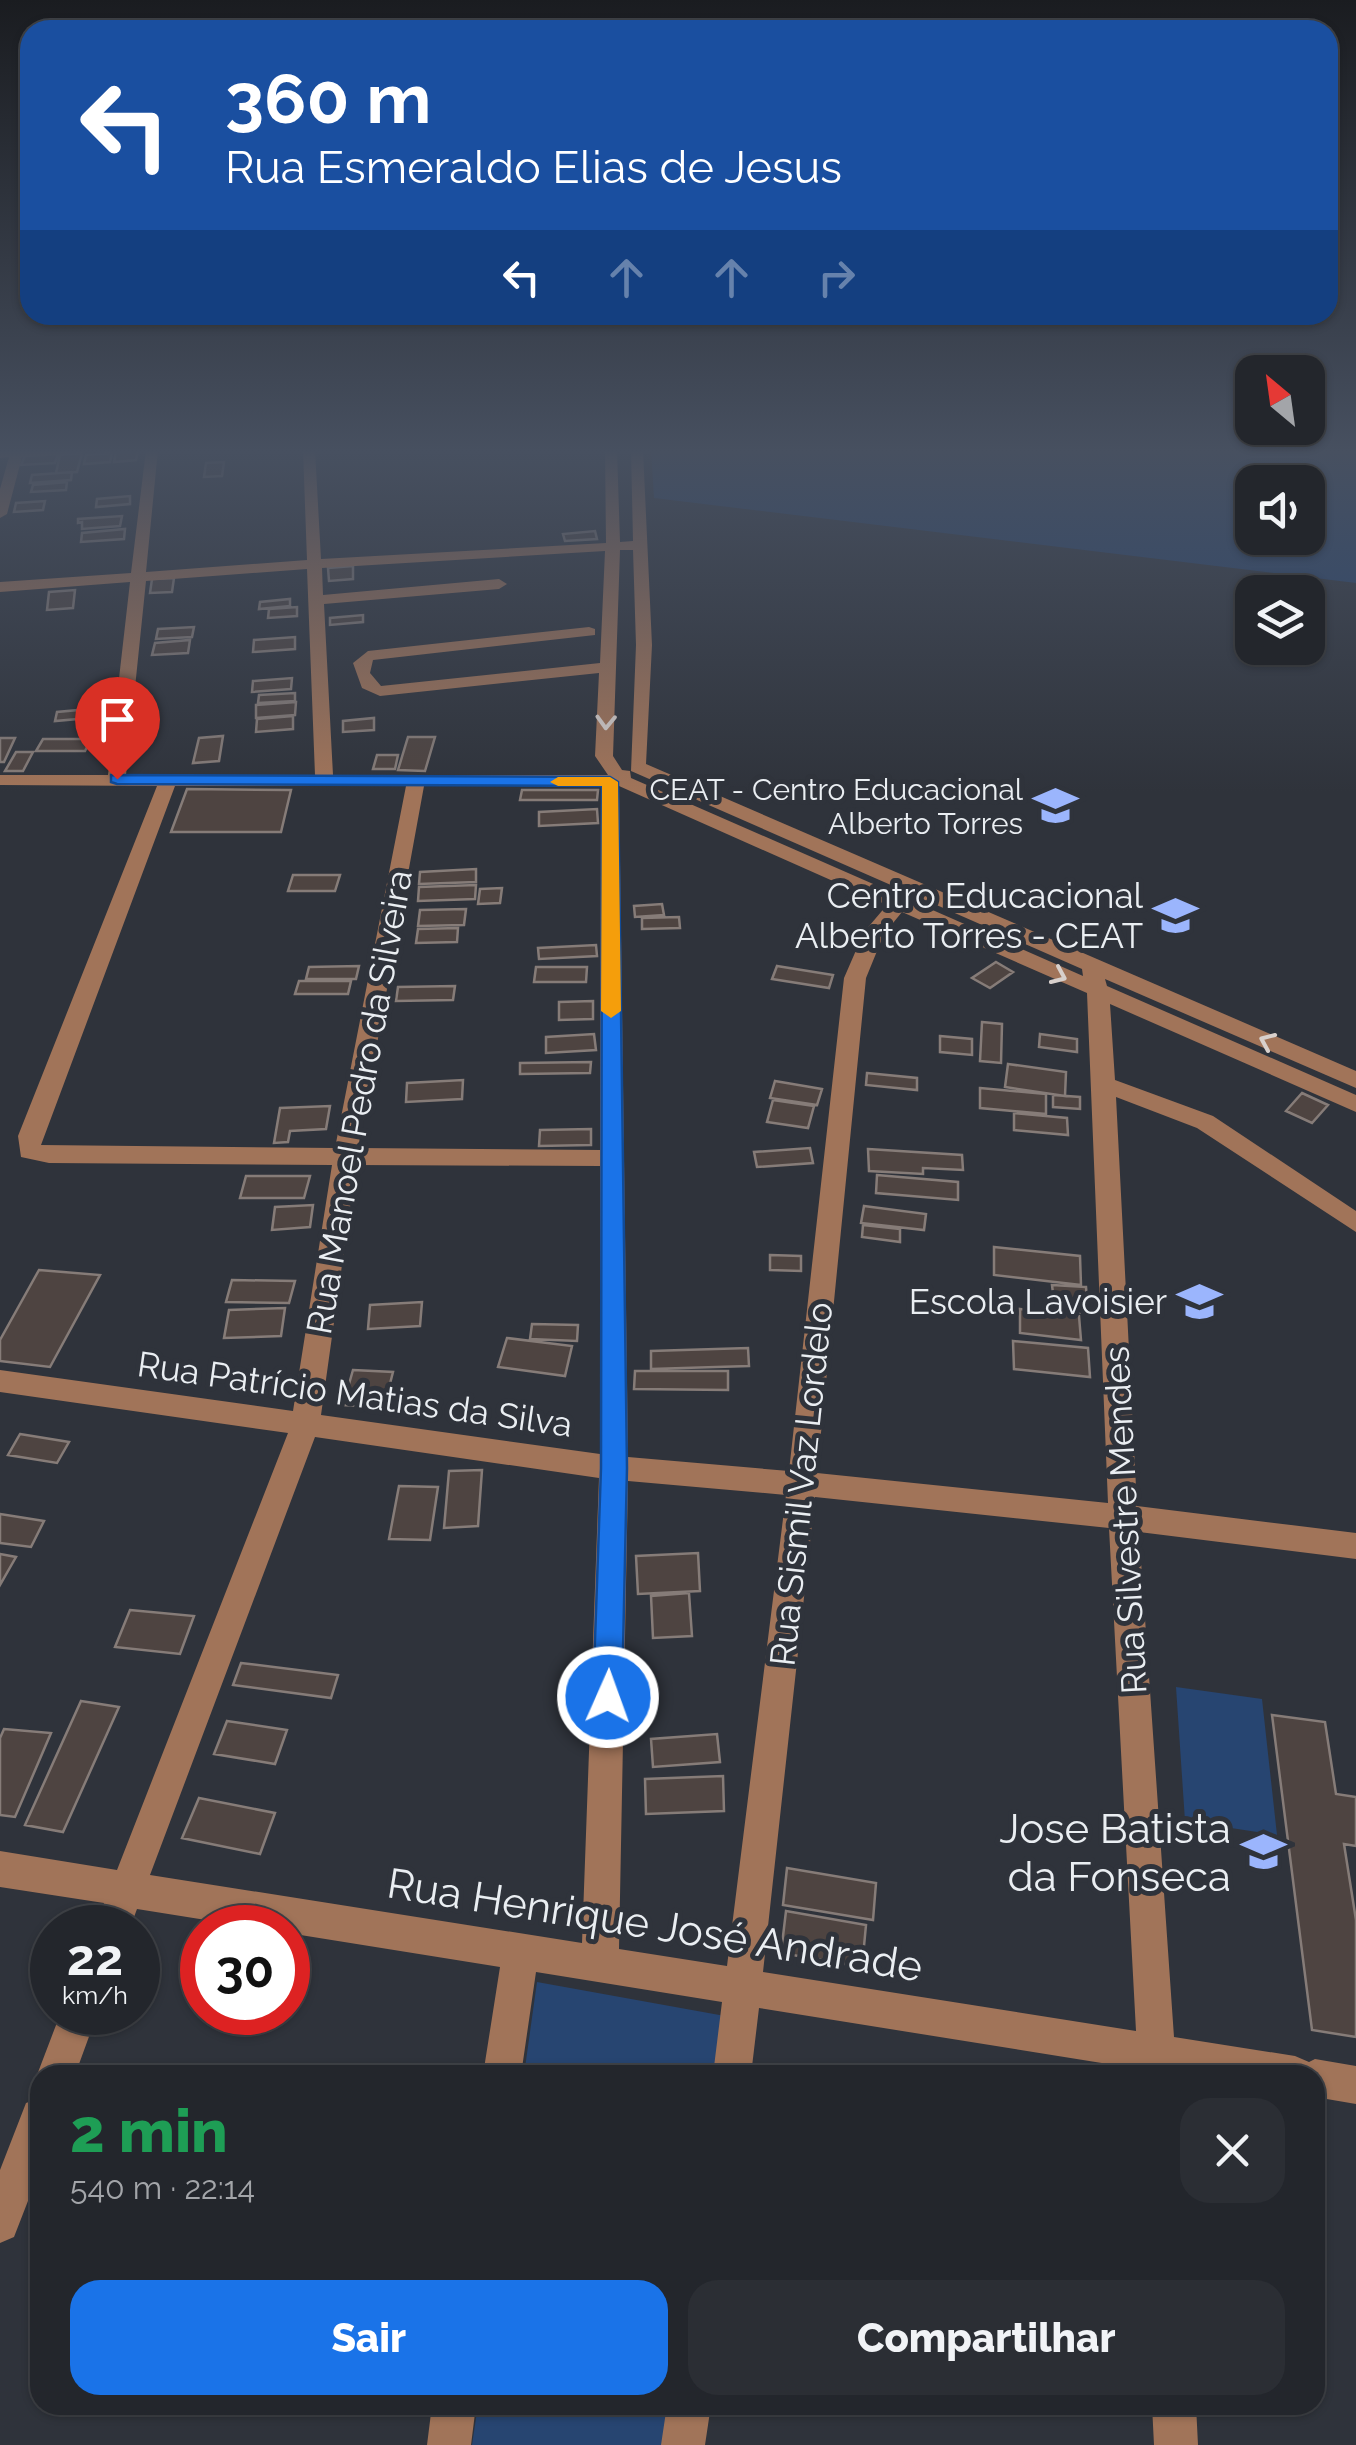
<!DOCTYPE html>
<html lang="pt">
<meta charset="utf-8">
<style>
:root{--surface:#23262c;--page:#2b2e34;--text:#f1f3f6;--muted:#a3a5a9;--line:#404348;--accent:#1a73e8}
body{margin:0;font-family:Raleway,sans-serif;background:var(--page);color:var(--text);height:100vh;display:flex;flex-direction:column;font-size:38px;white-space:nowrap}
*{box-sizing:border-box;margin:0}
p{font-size:32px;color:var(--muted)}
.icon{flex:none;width:55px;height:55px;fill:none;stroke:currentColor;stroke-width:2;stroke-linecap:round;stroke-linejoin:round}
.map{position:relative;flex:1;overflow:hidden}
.sheet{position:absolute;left:30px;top:2065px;width:1295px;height:350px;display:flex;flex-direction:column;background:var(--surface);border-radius:30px;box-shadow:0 2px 8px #0004,0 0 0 2px var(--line)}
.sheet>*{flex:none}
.banner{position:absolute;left:20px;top:20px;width:1318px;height:305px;border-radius:30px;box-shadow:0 2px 8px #0004,0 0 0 2px var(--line);background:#1a4fa0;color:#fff;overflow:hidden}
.needle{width:65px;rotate:331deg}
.buttons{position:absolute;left:1235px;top:355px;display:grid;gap:20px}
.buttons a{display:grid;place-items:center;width:90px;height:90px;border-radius:20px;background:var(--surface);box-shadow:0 2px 8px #0004,0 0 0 2px var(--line);font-size:50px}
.speed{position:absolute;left:30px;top:1905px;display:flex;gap:20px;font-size:50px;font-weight:700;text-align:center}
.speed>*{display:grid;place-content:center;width:130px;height:130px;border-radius:50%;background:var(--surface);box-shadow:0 2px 8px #0004,0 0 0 2px var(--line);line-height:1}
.speed small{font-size:25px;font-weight:400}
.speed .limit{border:15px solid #d22;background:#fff;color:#111}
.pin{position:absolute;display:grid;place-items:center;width:85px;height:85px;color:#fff;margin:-102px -42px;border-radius:50% 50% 50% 0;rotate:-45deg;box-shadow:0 0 10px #0007}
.pin .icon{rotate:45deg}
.me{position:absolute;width:110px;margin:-55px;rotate:2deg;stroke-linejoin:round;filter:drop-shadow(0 0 8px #0008)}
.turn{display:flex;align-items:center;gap:35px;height:210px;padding:0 40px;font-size:45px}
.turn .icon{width:130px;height:130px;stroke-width:2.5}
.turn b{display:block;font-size:70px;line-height:85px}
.lanes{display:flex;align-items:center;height:95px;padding:0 40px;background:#0003;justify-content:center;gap:50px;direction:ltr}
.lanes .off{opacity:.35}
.round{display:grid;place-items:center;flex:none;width:105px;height:105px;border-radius:30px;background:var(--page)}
.summary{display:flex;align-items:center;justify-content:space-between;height:170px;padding:0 40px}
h1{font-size:60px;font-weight:800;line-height:75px;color:#1e9e55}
.button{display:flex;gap:20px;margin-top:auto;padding:20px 40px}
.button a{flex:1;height:115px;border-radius:30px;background:var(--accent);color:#fff;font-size:40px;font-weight:800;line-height:115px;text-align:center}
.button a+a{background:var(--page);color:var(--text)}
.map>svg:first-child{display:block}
.green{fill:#274571;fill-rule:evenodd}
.building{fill:#4e4441;stroke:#867c78;stroke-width:2.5}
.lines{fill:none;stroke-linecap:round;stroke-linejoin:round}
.minor{fill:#a17459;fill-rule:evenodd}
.oneway{stroke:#d8d0cc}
.route{fill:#1a73e8;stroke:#114b97;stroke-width:2.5}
.slow{fill:#f59e0b}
.labels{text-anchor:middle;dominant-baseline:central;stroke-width:10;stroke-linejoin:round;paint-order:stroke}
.far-poi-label{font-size:30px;fill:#eaeef2;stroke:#2f333b;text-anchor:end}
.poi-label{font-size:35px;fill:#eaeef2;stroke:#2f333b;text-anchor:end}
.street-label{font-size:35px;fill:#eaeef2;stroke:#2f333b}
.near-poi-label{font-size:42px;fill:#eaeef2;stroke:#2f333b;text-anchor:end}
.near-street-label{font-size:42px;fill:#eaeef2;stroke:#2f333b}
</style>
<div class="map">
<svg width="1356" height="2445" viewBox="0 0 1356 2445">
<rect width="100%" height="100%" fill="#2f333b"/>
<path class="green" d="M 651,450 L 1356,450 L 1356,583 L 654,498 ZM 1308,482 L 1308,538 L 1252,538 L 1252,482 Z
M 1176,1687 L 1262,1699 L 1277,1835 L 1185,1821 Z
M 537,1982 L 725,2016 L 718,2075 L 524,2075 Z
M 478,2405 L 674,2405 L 669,2445 L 472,2445 Z"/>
<path class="building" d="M 138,450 L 136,460 L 114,462 L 116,451 Z
M 82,453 L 77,472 L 56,473 L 60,455 Z
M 112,453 L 110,462 L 84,464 L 86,455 Z
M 58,454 L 55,463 L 21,465 L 25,456 Z
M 224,462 L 222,476 L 204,477 L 206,463 Z
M 72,472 L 71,480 L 30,483 L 32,475 Z
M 67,482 L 66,490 L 31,492 L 33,485 Z
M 130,496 L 130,504 L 96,507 L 97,499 Z
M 45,501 L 43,510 L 14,512 L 16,503 Z
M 122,516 L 120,526 L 82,529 L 82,522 L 78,523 L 78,519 Z
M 125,529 L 124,539 L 81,542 L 82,533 Z
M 595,531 L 597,539 L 565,541 L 563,534 Z
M 353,566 L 353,579 L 329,581 L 328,568 Z
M 174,578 L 172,592 L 150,593 L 152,579 Z
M 75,590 L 73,608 L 47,610 L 49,592 Z
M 290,599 L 290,606 L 259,609 L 260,602 Z
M 297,607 L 297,616 L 268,618 L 269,609 Z
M 363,615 L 363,622 L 330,625 L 330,618 Z
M 194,627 L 192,637 L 156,639 L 158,629 Z
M 295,637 L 295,649 L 253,652 L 254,640 Z
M 190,640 L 188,653 L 152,655 L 155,643 Z
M 292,678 L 291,689 L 252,692 L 253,681 Z
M 295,693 L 295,701 L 258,703 L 259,695 Z
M 296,702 L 295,715 L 256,718 L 256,705 Z
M 101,708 L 100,717 L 55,721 L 57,712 Z
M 293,716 L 293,729 L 256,732 L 257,719 Z
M 374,718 L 374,730 L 343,732 L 343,721 Z
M 223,736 L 219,761 L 193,763 L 199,738 Z
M 408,737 L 435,737 L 425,771 L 398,770 Z
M 0,738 L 15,738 L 4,762 L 0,762 Z
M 43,739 L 91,739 L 85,751 L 36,751 Z
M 16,752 L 33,752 L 23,771 L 5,771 Z
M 377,755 L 398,755 L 395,769 L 373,769 Z
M 187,789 L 291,790 L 281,832 L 171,832 Z
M 522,790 L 598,790 L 597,800 L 520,800 Z
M 597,809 L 598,823 L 539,826 L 539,812 Z
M 476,869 L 476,882 L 419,884 L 420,872 Z
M 293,875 L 340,875 L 335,891 L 288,891 Z
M 476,885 L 475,899 L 418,901 L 419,887 Z
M 502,888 L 500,903 L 478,904 L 480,889 Z
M 662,904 L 664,915 L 635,917 L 634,906 Z
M 466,909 L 464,925 L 418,926 L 420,910 Z
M 679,917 L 680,928 L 642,929 L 642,918 Z
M 458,928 L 457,942 L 416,943 L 418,929 Z
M 596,945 L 597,956 L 539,959 L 538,948 Z
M 996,962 L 1013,972 L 990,988 L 972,978 Z
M 359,966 L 356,979 L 306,979 L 309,967 Z
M 777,966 L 833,975 L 829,988 L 772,979 Z
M 536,967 L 587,967 L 586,982 L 534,982 Z
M 299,981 L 351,981 L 348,994 L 295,994 Z
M 455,986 L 453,1000 L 396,1001 L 398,987 Z
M 593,1001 L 593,1019 L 559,1020 L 559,1002 Z
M 982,1022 L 1002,1024 L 1001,1063 L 980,1061 Z
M 594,1034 L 596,1050 L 546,1053 L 546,1037 Z
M 1040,1034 L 1077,1039 L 1077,1052 L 1039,1047 Z
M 940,1036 L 972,1039 L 972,1055 L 940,1052 Z
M 591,1062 L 590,1073 L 520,1074 L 520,1063 Z
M 1008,1064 L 1066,1072 L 1065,1096 L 1005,1087 Z
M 867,1073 L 917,1078 L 917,1090 L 866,1085 Z
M 463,1080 L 462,1099 L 406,1102 L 407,1083 Z
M 775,1081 L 822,1089 L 817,1105 L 770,1098 Z
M 980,1088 L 1046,1094 L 1046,1114 L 980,1108 Z
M 1302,1093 L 1328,1105 L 1312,1123 L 1286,1111 Z
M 1053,1095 L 1080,1097 L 1080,1109 L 1053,1107 Z
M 773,1100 L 814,1106 L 808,1128 L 767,1122 Z
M 330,1106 L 326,1129 L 290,1131 L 288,1142 L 274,1143 L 280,1108 Z
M 1014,1113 L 1067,1118 L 1068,1135 L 1014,1130 Z
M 591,1129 L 591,1145 L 539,1146 L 540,1130 Z
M 810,1148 L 813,1163 L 757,1167 L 754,1152 Z
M 868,1149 L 962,1155 L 963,1170 L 923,1168 L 923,1174 L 869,1171 Z
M 877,1175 L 958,1182 L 958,1200 L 876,1193 Z
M 246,1176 L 310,1176 L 304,1198 L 240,1198 Z
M 313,1205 L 310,1227 L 272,1230 L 275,1207 Z
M 864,1206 L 926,1214 L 924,1230 L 861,1223 Z
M 863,1225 L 900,1229 L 900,1242 L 862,1237 Z
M 994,1247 L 1080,1256 L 1081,1285 L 994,1275 Z
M 770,1255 L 801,1256 L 801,1271 L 770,1270 Z
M 39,1270 L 100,1275 L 50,1367 L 0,1361 L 0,1340 Z
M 232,1280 L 295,1281 L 289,1303 L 226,1302 Z
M 1052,1285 L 1086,1287 L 1088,1313 L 1055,1310 Z
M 422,1302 L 420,1326 L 368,1329 L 370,1305 Z
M 285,1308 L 281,1336 L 224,1338 L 229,1310 Z
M 1020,1309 L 1079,1316 L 1081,1340 L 1020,1333 Z
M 532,1324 L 578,1325 L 577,1341 L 530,1339 Z
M 507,1338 L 572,1346 L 565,1376 L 498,1367 Z
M 1013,1341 L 1088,1348 L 1090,1377 L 1014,1369 Z
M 748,1348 L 749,1366 L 651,1369 L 651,1351 Z
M 353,1370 L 393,1372 L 384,1407 L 343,1405 Z
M 635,1371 L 728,1371 L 728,1390 L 634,1389 Z
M 20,1434 L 69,1442 L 57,1463 L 8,1455 Z
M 482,1470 L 478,1526 L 444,1528 L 449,1471 Z
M 399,1486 L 438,1487 L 430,1540 L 389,1539 Z
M 0,1514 L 44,1521 L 31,1547 L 0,1543 Z
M 698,1553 L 700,1591 L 638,1594 L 636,1556 Z
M 0,1554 L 16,1557 L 0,1585 Z
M 689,1593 L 692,1636 L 653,1638 L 651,1596 Z
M 130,1610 L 194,1616 L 180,1654 L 115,1647 Z
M 241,1663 L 338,1675 L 331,1698 L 233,1685 Z
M 81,1701 L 119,1707 L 63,1832 L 25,1825 Z
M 1272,1715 L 1325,1722 L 1336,1794 L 1356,1797 L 1356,1846 L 1344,1844 L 1356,1920 L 1356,2037 L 1312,2030 Z
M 227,1721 L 287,1730 L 275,1764 L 214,1754 Z
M 4,1729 L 51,1733 L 15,1817 L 0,1815 L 0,1738 Z
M 717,1734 L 720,1762 L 653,1767 L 651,1739 Z
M 723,1776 L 724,1811 L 646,1814 L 645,1779 Z
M 199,1798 L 275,1813 L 260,1854 L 182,1838 Z
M 787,1868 L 876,1883 L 873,1920 L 783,1905 Z
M 786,1911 L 866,1925 L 862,1967 L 781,1953 Z
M 1315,2189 L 1316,2189 L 1325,2255 L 1315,2253 Z"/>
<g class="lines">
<path class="minor" d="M 0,450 L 74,450 L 68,454 L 22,457 L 7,514 L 0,518 L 0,489 L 9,457 L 0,458 Z
M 146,450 L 158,450 L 146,572 L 307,560 L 303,450 L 315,450 L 321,559 L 606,543 L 605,450 L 617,450 L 620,542 L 633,541 L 631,450 L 643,450 L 652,645 L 646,764 L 1356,1071 L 1356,1088 L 1105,979 L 1107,986 L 1356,1095 L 1356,1112 L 1110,1004 L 1115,1080 L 1213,1116 L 1356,1211 L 1356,1232 L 1197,1128 L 1116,1097 L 1137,1506 L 1356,1533 L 1356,1559 L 1139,1532 L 1174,2037 L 1295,2056 L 1309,2062 L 1315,2059 L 1356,2066 L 1356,2104 L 1315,2097 L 1315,2075 L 1139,2075 L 1139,2069 L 759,2008 L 751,2075 L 713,2075 L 722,2002 L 536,1972 L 521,2075 L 483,2075 L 500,1967 L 288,1933 L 288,1928 L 256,1928 L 137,1909 L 130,1928 L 94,1928 L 104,1903 L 0,1887 L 0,1851 L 117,1870 L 288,1433 L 0,1392 L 0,1370 L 293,1411 L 332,1165 L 49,1163 L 21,1157 L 18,1136 L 157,786 L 0,785 L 0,775 L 108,775 L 130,582 L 0,592 L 0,582 L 131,573 ZM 620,550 L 633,550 L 636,645 L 631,771 L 900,889 L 896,894 L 631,778 L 630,771 L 622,770 L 613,756 ZM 605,551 L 600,663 L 381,686 L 370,673 L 373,660 L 595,635 L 595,629 L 589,627 L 368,651 L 353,663 L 362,688 L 380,696 L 599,673 L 595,756 L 608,775 L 333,775 L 324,604 L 499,589 L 507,584 L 499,579 L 323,595 L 322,568 ZM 307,569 L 315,775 L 126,775 L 146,581 ZM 175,786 L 406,786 L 335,1148 L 41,1145 ZM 424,786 L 601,786 L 600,1150 L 358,1148 ZM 619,786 L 887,905 L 864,932 L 844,978 L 789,1471 L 628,1457 ZM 916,896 L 1082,969 L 1083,976 L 912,901 ZM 902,912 L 1087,993 L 1108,1503 L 817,1473 L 866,978 L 884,934 ZM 356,1165 L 600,1166 L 600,1454 L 321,1415 ZM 315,1437 L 599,1478 L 582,1943 L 150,1875 ZM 628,1481 L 786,1495 L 727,1966 L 619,1949 ZM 815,1497 L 1109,1528 L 1136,2031 L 763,1972 Z
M 61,2012 L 98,2012 L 75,2075 L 40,2075 L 40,2083 L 37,2075 Z
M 40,2098 L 40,2170 L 14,2237 L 0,2243 L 0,2170 L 26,2103 Z
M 432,2405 L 476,2405 L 471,2445 L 427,2445 Z
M 667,2405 L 711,2405 L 705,2445 L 661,2445 Z
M 1152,2405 L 1196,2405 L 1198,2445 L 1154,2445 Z"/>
</g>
<defs><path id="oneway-chevron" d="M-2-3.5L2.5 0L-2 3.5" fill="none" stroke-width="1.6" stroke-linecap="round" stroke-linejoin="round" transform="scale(2.5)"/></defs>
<g class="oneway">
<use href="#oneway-chevron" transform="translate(606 722) rotate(92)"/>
<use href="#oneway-chevron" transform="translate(1059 976) rotate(24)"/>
<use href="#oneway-chevron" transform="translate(1267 1041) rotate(-156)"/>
</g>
<linearGradient id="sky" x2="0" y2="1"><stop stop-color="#1a1c20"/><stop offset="0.57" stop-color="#475060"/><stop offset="1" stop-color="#475060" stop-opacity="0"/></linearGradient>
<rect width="1356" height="792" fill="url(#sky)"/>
<path class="route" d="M 111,775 L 610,777 L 618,782 L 627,1468 L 622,1697 L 618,1707 L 608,1711 L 597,1707 L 593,1697 L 601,1468 L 602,786 L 117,784 L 111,782 Z"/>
<path class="slow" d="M 610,777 L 618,782 L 621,1011 L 611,1018 L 601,1011 L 602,786 L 558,786 L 550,782 L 558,777 Z"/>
<defs>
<symbol id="school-bare" viewBox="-9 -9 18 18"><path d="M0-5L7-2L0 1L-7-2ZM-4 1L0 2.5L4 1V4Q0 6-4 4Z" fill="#9bb5fd" stroke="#2f333b" stroke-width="2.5" paint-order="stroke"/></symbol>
</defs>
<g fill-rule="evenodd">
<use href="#school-bare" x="1024" y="774" width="63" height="63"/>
<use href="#school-bare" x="1144" y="884" width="63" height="63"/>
<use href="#school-bare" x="1168" y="1270" width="63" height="63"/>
<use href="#school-bare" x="1232" y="1820" width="63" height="63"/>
</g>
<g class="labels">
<g class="far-poi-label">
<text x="1023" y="789">CEAT - Centro Educacional<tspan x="1023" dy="34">Alberto Torres</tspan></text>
</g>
<g class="poi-label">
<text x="1143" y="895">Centro Educacional<tspan x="1143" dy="40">Alberto Torres - CEAT</tspan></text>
<text x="1167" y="1301">Escola Lavoisier</text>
</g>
<g class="street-label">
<text transform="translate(359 1102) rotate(-80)">Rua Manoel Pedro da Silveira</text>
<text transform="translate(355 1394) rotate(8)">Rua Patrício Matias da Silva</text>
<text transform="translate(801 1484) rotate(-84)">Rua Sismil Vaz Lordelo</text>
<text transform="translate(1125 1520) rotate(-93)">Rua Silvestre Mendes</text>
</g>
<g class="near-poi-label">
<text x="1231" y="1828">Jose Batista<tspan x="1231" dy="48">da Fonseca</tspan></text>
</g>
<g class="near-street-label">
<text transform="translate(655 1925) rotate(9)">Rua Henrique José Andrade</text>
</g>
</g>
</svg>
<div class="buttons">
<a><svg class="needle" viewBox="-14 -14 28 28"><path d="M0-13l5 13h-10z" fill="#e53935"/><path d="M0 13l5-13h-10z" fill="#a3a5a9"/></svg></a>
<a><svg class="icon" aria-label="sound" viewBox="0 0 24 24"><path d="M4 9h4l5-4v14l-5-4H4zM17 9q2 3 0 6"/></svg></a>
<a><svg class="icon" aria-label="layers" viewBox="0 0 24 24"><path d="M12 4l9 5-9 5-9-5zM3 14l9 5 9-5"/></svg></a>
</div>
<div class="speed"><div>22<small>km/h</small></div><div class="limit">30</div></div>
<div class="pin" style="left:117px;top:779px;background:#d93025"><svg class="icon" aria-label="arrive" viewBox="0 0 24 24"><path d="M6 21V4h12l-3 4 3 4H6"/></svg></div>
<svg class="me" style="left:608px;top:1697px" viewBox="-20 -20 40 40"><circle r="17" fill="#1a73e8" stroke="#fff" stroke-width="3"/><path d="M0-11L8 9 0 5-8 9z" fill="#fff"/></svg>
<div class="banner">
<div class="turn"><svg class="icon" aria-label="left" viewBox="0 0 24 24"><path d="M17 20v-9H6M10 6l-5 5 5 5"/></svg><div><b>360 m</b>Rua Esmeraldo Elias de Jesus</div></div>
<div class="lanes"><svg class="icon" aria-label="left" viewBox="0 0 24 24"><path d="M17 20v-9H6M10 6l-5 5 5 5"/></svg><svg class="icon off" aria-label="ahead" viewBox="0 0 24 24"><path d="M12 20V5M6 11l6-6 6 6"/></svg><svg class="icon off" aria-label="ahead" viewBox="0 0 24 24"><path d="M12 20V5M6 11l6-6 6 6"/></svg><svg class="icon off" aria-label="right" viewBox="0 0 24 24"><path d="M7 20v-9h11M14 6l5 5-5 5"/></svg></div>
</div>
<section class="sheet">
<div class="summary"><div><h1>2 min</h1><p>540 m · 22:14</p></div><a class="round"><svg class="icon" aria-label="close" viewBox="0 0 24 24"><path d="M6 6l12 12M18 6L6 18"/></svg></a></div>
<div class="button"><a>Sair</a><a>Compartilhar</a></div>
</section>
</div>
